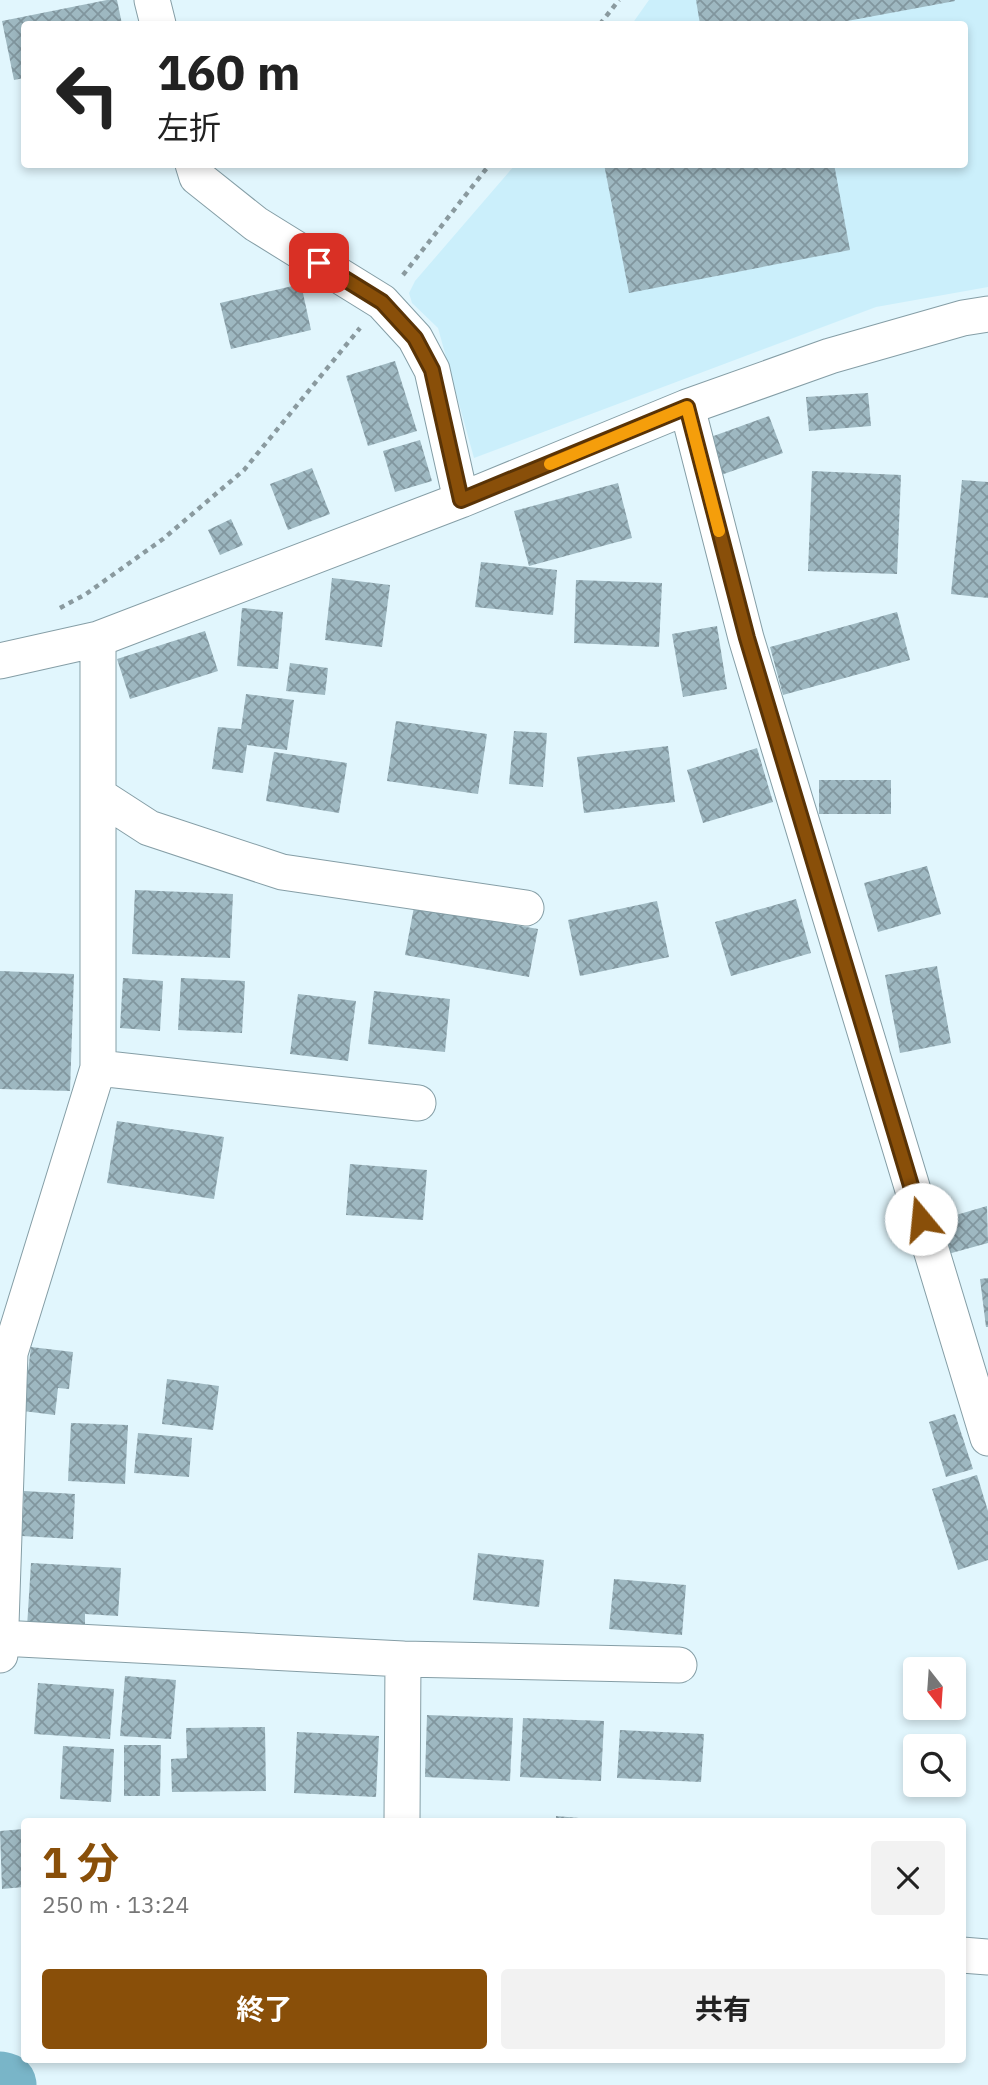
<!DOCTYPE html>
<html lang="ja">
<meta charset="utf-8">
<style>
:root{--surface:#fff;--page:#f2f2f2;--text:#222;--muted:#767676;--accent:#894f09}
body{margin:0;font-family:"IBM Plex Sans","Noto Sans JP",sans-serif;background:var(--page);color:var(--text);height:100vh;display:flex;flex-direction:column;font-size:26px;white-space:nowrap}
*{box-sizing:border-box;margin:0}
p{font-size:23px;color:var(--muted)}
.icon{flex:none;width:38px;height:38px;fill:none;stroke:currentColor;stroke-width:2;stroke-linecap:round;stroke-linejoin:round}
.map{position:relative;flex:1;overflow:hidden}
.drawer{position:absolute;left:21px;top:1818px;width:945px;height:245px;display:flex;flex-direction:column;background:var(--surface);border-radius:7px;box-shadow:0 4px 10px #0003}
.drawer>*{flex:none}
.top-card{position:absolute;left:21px;top:21px;width:947px;height:147px;border-radius:7px;box-shadow:0 4px 10px #0003;background:#fff;color:var(--text);overflow:hidden}
.needle{width:46px;rotate:163deg}
.buttons{position:absolute;left:903px;top:1657px;display:grid;gap:14px}
.buttons a{display:grid;place-items:center;width:63px;height:63px;border-radius:7px;background:var(--surface);box-shadow:0 4px 10px #0003;font-size:35px}
.pin{position:absolute;display:grid;place-items:center;width:60px;height:60px;color:#fff;margin:-30px;border-radius:14px;box-shadow:0 4px 10px #0006}
.me{position:absolute;width:77px;margin:-38px;rotate:343deg;stroke-linejoin:round;filter:drop-shadow(0 0 5px #0008)}
.turn{display:flex;align-items:center;gap:24px;height:147px;padding:0 21px;font-size:32px}
.turn .icon{width:91px;height:91px;stroke-width:2.5}
.turn b{display:block;font-size:49px;line-height:60px}
.round{display:grid;place-items:center;flex:none;width:74px;height:74px;border-radius:7px;background:var(--page)}
.overview{display:flex;align-items:center;justify-content:space-between;height:119px;padding:0 21px}
h1{font-size:42px;font-weight:700;line-height:52px;color:var(--accent)}
.cta{display:flex;gap:14px;margin-top:auto;padding:14px 21px}
.cta a{flex:1;height:80px;border-radius:7px;background:var(--accent);color:#fff;font-size:28px;font-weight:700;line-height:80px;text-align:center}
.cta a+a{background:var(--page);color:var(--text)}
.map>svg:first-child{display:block}
.built{fill:#cbeffb}
.lines{fill:none;stroke-linecap:round;stroke-linejoin:round}
.river{stroke:#79b5c8;stroke-width:65}
.building{fill:url(#building-cross-hatch)}
.minor-casing{stroke:#859ea6;stroke-width:37}
.path{stroke:#8a9a9f;stroke-width:4.5;stroke-dasharray:5 5;stroke-linecap:butt}
.minor{stroke:#fff;stroke-width:35}
.route-casing{stroke:#593306;stroke-width:18}
.route{stroke:#894f09;stroke-width:12}
.slow{stroke:#f59e0b;stroke-width:12}
</style>
<div class="map">
<svg width="988" height="2085" viewBox="0 0 988 2085">
<defs>
<pattern id="building-cross-hatch" width="8" height="8" patternUnits="userSpaceOnUse" patternTransform="scale(1.75)"><rect width="8" height="8" fill="#9eb8c1"/><path d="M0 0l8 8M0 8l8-8" fill="none" stroke="#81969e"/></pattern>
</defs>
<rect width="100%" height="100%" fill="#e1f6fd"/>
<path class="built" d="M 649,0 L 988,0 L 988,287 L 876,307 L 474,458 L 438,328 L 412,303 L 409,293 L 415,281 L 515,165 L 964,164 L 964,24 L 632,24 Z"/>
<g class="lines">
<path class="river" d="M 0,2084 L 4,2085"/>
</g>
<path class="building" d="M 107,0 L 117,0 L 122,24 L 24,24 L 24,78 L 14,80 L 2,21 Z
M 696,0 L 955,0 L 955,1 L 831,24 L 700,24 Z
M 604,164 L 834,164 L 850,250 L 629,293 Z
M 301,284 L 311,330 L 231,349 L 220,303 Z
M 395,361 L 417,431 L 368,446 L 346,376 Z
M 868,393 L 871,426 L 809,431 L 806,397 Z
M 769,416 L 783,453 L 721,475 L 708,438 Z
M 420,440 L 432,481 L 395,492 L 383,451 Z
M 312,468 L 330,514 L 288,530 L 270,484 Z
M 812,471 L 901,475 L 897,574 L 808,571 Z
M 962,480 L 988,482 L 988,598 L 951,594 Z
M 618,483 L 632,538 L 529,566 L 514,511 Z
M 231,519 L 243,545 L 220,555 L 208,530 Z
M 481,562 L 557,570 L 553,615 L 475,607 Z
M 332,578 L 390,585 L 382,647 L 325,640 Z
M 576,580 L 662,583 L 659,647 L 574,643 Z
M 242,608 L 283,612 L 278,669 L 237,666 Z
M 897,612 L 910,660 L 783,695 L 770,647 Z
M 717,626 L 727,689 L 683,697 L 672,634 Z
M 205,631 L 218,671 L 130,699 L 117,659 Z
M 290,663 L 328,668 L 325,695 L 286,691 Z
M 246,694 L 294,700 L 287,750 L 247,745 L 243,773 L 212,769 L 218,727 L 241,729 Z
M 396,721 L 487,734 L 478,794 L 387,781 Z
M 514,731 L 547,733 L 543,787 L 509,784 Z
M 668,746 L 675,802 L 584,813 L 577,757 Z
M 757,748 L 773,802 L 703,823 L 687,770 Z
M 274,752 L 347,763 L 339,813 L 266,801 Z
M 819,780 L 891,780 L 891,814 L 819,814 Z
M 927,866 L 941,914 L 878,932 L 864,883 Z
M 135,890 L 233,894 L 230,958 L 132,954 Z
M 796,899 L 811,953 L 731,976 L 715,922 Z
M 657,901 L 669,957 L 580,976 L 568,920 Z
M 414,907 L 538,929 L 529,977 L 405,955 Z
M 937,966 L 951,1043 L 900,1053 L 885,975 Z
M 0,971 L 74,974 L 70,1091 L 0,1089 Z
M 123,978 L 163,981 L 160,1031 L 120,1028 Z
M 181,978 L 245,981 L 242,1033 L 178,1030 Z
M 374,991 L 450,999 L 445,1052 L 368,1044 Z
M 298,994 L 356,1001 L 348,1061 L 290,1054 Z
M 117,1121 L 224,1137 L 214,1199 L 107,1183 Z
M 350,1164 L 427,1170 L 423,1220 L 346,1215 Z
M 987,1206 L 988,1243 L 948,1254 L 939,1220 Z
M 988,1278 L 988,1327 L 986,1327 L 980,1279 Z
M 31,1347 L 73,1352 L 69,1389 L 58,1388 L 55,1415 L 23,1411 Z
M 167,1379 L 219,1386 L 213,1430 L 162,1424 Z
M 955,1414 L 973,1469 L 946,1477 L 929,1422 Z
M 71,1423 L 128,1425 L 125,1484 L 68,1481 Z
M 138,1433 L 192,1438 L 189,1477 L 134,1473 Z
M 977,1475 L 988,1511 L 988,1560 L 958,1570 L 932,1489 Z
M 24,1491 L 75,1494 L 73,1539 L 22,1536 Z
M 478,1553 L 544,1560 L 539,1607 L 473,1600 Z
M 31,1563 L 121,1568 L 118,1616 L 85,1614 L 85,1629 L 27,1627 Z
M 614,1579 L 686,1585 L 682,1635 L 609,1629 Z
M 125,1676 L 176,1680 L 171,1739 L 120,1736 Z
M 38,1683 L 114,1689 L 110,1739 L 34,1734 Z
M 427,1715 L 513,1718 L 510,1781 L 425,1777 Z
M 523,1718 L 604,1721 L 601,1781 L 520,1777 Z
M 265,1727 L 266,1791 L 172,1792 L 171,1759 L 187,1758 L 186,1728 Z
M 620,1730 L 704,1734 L 701,1782 L 617,1778 Z
M 297,1732 L 379,1736 L 376,1797 L 294,1793 Z
M 124,1745 L 161,1745 L 160,1796 L 124,1796 Z
M 63,1746 L 114,1749 L 111,1802 L 60,1799 Z
M 556,1816 L 602,1820 L 602,1822 L 556,1822 Z
M 24,1829 L 24,1887 L 2,1889 L 0,1831 Z"/>
<g class="lines">
<defs>
<path id="minor" d="M 152,0 L 158,24
M 193,164 L 197,177 L 256,224 L 382,302 L 415,338 L 432,370 L 461,500
M 687,407 L 746,638 L 988,1438
M 0,661 L 98,639 L 461,500 L 687,407 L 830,356 L 963,318 L 988,314
M 98,795 L 149,828 L 282,872 L 526,908
M 98,1068 L 418,1103
M 0,1638 L 403,1659 L 402,1822
M 0,1655 L 10,1353 L 98,1068 L 98,639
M 403,1659 L 679,1665
M 962,1955 L 988,1957"/>
</defs>
<use href="#minor" class="minor-casing"/>
<path class="path" d="M 600,24 L 619,0
M 403,275 L 490,164
M 60,608 L 86,594 L 163,539 L 244,470 L 360,328"/>
<use href="#minor" class="minor"/>
</g>
<g class="lines">
<defs>
<path id="route" d="M 319,263 L 382,302 L 415,338 L 432,370 L 461,500 L 687,407 L 747,638 L 921,1219"/>
</defs>
<use href="#route" class="route-casing"/>
<use href="#route" class="route"/>
<path class="slow" d="M 550,464 L 687,407 L 719,531"/>
</g>
</svg>
<div class="buttons">
<a><svg class="needle" viewBox="-14 -14 28 28"><path d="M0-13l5 13h-10z" fill="#e53935"/><path d="M0 13l5-13h-10z" fill="#767676"/></svg></a>
<a><svg class="icon" aria-label="search" viewBox="0 0 24 24"><circle cx="10" cy="10" r="6"/><path d="M15 15l6 6"/></svg></a>
</div>
<div class="pin" style="left:319px;top:263px;background:#d93025"><svg class="icon" aria-label="arrive" viewBox="0 0 24 24"><path d="M6 21V4h12l-3 4 3 4H6"/></svg></div>
<svg class="me" style="left:921px;top:1219px" viewBox="-20 -20 40 40"><circle r="19" fill="#fff"/><path d="M0-13L10 11 0 6-10 11z" fill="#894f09"/></svg>
<div class="top-card">
<div class="turn"><svg class="icon" aria-label="left" viewBox="0 0 24 24"><path d="M17 20v-9H6M10 6l-5 5 5 5"/></svg><div><b>160 m</b>左折</div></div>
</div>
<section class="drawer">
<div class="overview"><div><h1>1 分</h1><p>250 m · 13:24</p></div><a class="round"><svg class="icon" aria-label="close" viewBox="0 0 24 24"><path d="M6 6l12 12M18 6L6 18"/></svg></a></div>
<div class="cta"><a>終了</a><a>共有</a></div>
</section>
</div>
